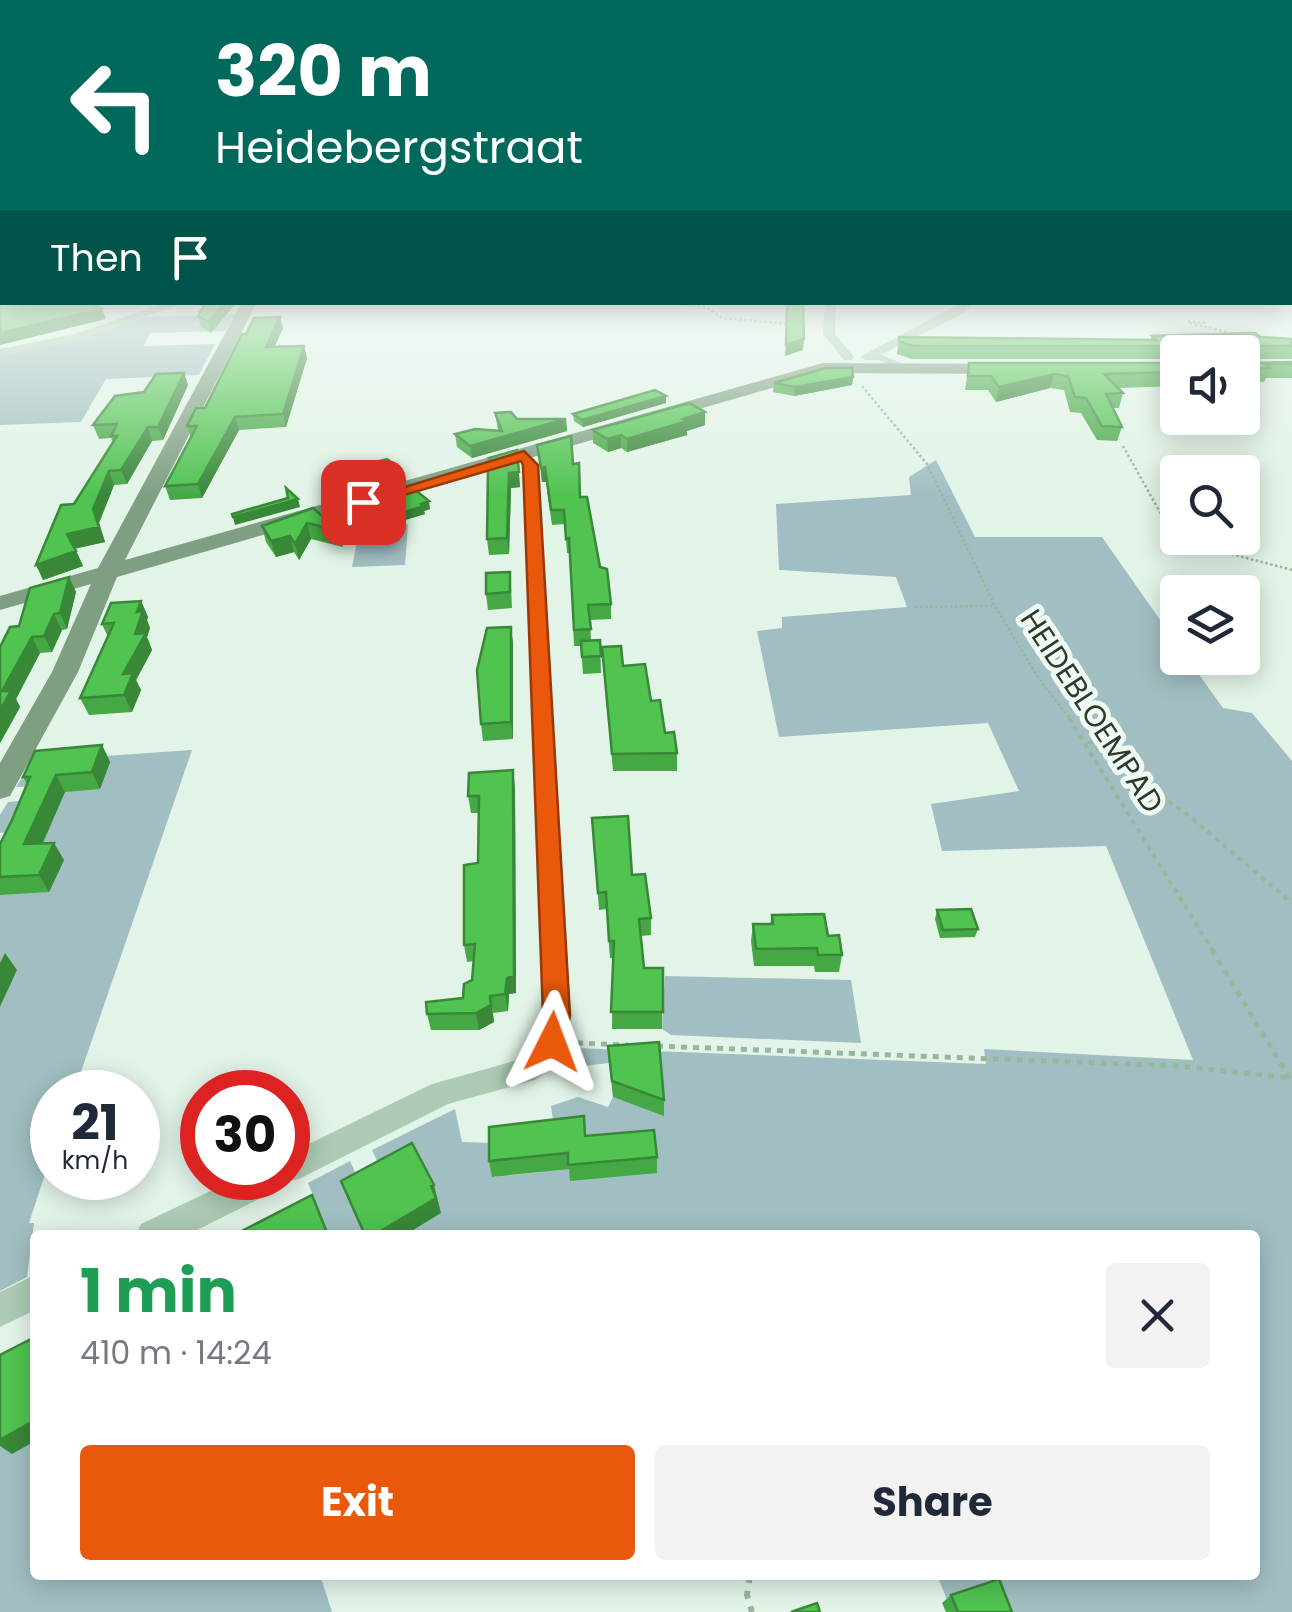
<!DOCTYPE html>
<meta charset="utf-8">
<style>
:root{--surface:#fff;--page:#f2f2f3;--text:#1f2937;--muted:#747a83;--accent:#ea580c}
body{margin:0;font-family:Poppins,sans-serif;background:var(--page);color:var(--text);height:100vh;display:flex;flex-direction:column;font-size:38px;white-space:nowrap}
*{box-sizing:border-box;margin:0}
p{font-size:32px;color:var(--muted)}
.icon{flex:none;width:55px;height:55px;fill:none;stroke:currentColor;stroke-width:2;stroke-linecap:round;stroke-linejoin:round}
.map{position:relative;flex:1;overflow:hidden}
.details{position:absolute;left:30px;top:1230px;width:1230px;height:350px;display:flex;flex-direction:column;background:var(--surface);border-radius:10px;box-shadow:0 5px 25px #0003}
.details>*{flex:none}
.hud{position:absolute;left:0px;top:0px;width:1292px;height:305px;box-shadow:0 5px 25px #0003;background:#00695c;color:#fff;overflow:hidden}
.buttons{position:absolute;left:1160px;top:335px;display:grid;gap:20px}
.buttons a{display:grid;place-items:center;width:100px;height:100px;border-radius:10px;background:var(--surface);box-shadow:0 5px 25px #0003;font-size:50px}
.speed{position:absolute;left:30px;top:1070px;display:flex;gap:20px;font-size:50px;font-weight:700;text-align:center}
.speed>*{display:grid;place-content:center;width:130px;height:130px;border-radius:50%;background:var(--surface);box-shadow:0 5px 25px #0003;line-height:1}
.speed small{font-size:25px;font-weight:400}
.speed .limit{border:15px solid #d22;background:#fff;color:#111}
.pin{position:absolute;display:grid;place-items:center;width:85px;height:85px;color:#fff;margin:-42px;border-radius:20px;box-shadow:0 5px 15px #0006}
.me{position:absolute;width:110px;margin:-55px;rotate:3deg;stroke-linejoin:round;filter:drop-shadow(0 0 8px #0008)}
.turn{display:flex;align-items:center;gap:35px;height:210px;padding:0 50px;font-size:45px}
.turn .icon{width:130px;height:130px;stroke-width:2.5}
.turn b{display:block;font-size:70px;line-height:85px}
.then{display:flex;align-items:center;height:95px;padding:0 50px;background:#0003;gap:20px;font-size:38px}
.round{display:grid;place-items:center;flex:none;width:105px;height:105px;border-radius:10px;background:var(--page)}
.headline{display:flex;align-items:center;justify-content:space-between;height:170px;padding:0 50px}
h1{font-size:60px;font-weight:700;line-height:75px;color:#1e9e55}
.cta{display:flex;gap:20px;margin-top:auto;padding:20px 50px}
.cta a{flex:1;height:115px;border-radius:10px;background:var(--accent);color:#fff;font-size:40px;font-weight:700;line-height:115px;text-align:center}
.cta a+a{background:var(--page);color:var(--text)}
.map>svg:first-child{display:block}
.green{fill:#a1bfc2}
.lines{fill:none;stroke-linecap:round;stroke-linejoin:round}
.path-far3{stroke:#97b79d;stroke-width:2.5;stroke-dasharray:2.5 2.5;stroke-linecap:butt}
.path-far2{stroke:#97b79d;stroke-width:4;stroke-dasharray:5 5;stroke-linecap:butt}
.path-far1{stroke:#97b79d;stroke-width:5;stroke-dasharray:6 6;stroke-linecap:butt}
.path{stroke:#97b79d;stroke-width:6;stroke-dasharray:8 8;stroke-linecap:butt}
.lane{stroke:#adcbb4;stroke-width:6}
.street{fill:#adcbb4;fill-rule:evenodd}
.secondary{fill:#7e9f82;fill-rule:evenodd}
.wall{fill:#45a845}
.shaded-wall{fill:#388838}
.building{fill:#50c350;stroke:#388838;stroke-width:2.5}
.route{fill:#ea580c;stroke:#983908;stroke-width:2.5}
.labels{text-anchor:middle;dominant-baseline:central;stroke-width:10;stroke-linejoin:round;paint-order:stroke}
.street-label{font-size:30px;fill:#2c3a2d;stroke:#eefaf2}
</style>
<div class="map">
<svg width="1292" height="1612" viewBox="0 0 1292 1612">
<rect width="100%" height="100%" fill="#e2f3e7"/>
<path class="green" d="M 237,314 L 225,331 L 150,333 L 144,346 L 215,344 L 199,375 L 106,379 L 81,422 L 0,425 L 0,354 L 78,338 L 147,317 Z
M 936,460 L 975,537 L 1102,537 L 1177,644 L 1178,658 L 1187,658 L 1223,708 L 1252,713 L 1292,761 L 1292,1612 L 952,1612 L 937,1575 L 1255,1575 L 1255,1235 L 407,1235 L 410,1231 L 372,1150 L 455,1109 L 462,1142 L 493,1143 L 493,1177 L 541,1172 L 555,1135 L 551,1106 L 578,1097 L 608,1107 L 613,1097 L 609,1063 L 574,1067 L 575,1048 L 986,1064 L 984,1049 L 1193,1060 L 1106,846 L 942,851 L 931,804 L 1019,791 L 988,723 L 779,737 L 757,631 L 782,628 L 782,617 L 907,607 L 896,577 L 779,570 L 776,504 L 911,495 L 909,477 Z
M 384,503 L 408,525 L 405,565 L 352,567 L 363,511 Z
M 192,750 L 74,1092 L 52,1092 L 52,1153 L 29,1223 L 34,1223 L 27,1277 L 0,1291 L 0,1007 L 16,971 L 0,971 L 0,840 L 46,836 L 23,830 L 0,833 L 0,815 L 8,802 L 31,800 L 37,786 L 16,787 L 33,761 Z
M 665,976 L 851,980 L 861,1043 L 671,1035 L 662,1029 Z
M 350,1161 L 363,1189 L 365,1235 L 329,1235 L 308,1183 Z
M 0,1379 L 35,1441 L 35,1575 L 320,1575 L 332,1612 L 0,1612 Z"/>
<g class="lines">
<path class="path-far3" d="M 658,302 L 706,307 L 722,318 L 789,324
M 1188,321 L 1205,323
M 1190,323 L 1238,335
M 862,386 L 927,464 L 995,606 L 1037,676 L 1071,720
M 1123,446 L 1175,539 L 1292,570
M 915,607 L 995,606"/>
<path class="path-far2" d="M 1069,718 L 1214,953
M 1088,741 L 1194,820 L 1292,903"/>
<path class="path-far1" d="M 1212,950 L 1292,1082
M 577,1043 L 628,1045
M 657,1046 L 1178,1066 L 1290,1078"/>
<path class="path" d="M 750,1575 L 747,1595 L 752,1612"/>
<path class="lane" d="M 866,357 L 879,357 L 905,368"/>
<path class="street" d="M 169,302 L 186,302 L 81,340 L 0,357 L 0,349 L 74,334 Z
M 825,302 L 836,302 L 835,334 L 854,357 L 852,360 L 844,360 L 823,334 Z
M 962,302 L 974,302 L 964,313 L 870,360 L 860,357 Z
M 525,451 L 530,452 L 537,465 L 571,1016 L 563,1050 L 553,1068 L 535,1080 L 448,1104 L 299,1179 L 284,1182 L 281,1188 L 187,1235 L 136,1235 L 141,1224 L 238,1178 L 288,1178 L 288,1154 L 432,1084 L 518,1060 L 533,1050 L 539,1040 L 543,1016 L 523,465 L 518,455 Z
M 35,1275 L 35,1310 L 0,1327 L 0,1292 Z"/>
<path class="secondary" d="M 242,302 L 257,302 L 125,560 L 823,363 L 1010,364 L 1018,369 L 1010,374 L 824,373 L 117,577 L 78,672 L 10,796 L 0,799 L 0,763 L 52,672 L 91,584 L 0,610 L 0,596 L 98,568 Z"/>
</g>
<path class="wall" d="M 206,302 L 211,333 L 201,327 L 198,316 Z
M 283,328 L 274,347 L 304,346 L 307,358 L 286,427 L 239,430 L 202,498 L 170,500 L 165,486 L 191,438 L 187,426 L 205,408 L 246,334 Z
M 1152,336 L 1292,339 L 1292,359 L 1244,359 L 1248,363 L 1292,362 L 1292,378 L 1266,378 L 1264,382 L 1249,382 L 1252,385 L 1246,399 L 1242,399 L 1242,352 L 1178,352 L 1178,359 L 912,359 L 897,354 L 899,337 L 1150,340 Z
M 969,363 L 1178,363 L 1178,386 L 1118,388 L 1123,393 L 1119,408 L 1113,408 L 1122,427 L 1117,441 L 1097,440 L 1081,413 L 1070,412 L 1064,390 L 1050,388 L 996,402 L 988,390 L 965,390 Z
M 184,373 L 188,385 L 163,440 L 152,441 L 127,484 L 114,485 L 99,523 L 105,542 L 75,548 L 83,566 L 43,580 L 74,504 L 113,442 L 111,438 L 99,439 L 93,425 L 144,392 Z
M 853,377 L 852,385 L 794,396 L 773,392 L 774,383 Z
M 666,396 L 666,403 L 583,427 L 574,421 L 573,414 Z
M 495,413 L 517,419 L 566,419 L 567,431 L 472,458 L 457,447 L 455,434 L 498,430 Z
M 705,425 L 687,431 L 687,435 L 627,452 L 621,448 L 608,452 L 593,443 L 593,430 Z
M 537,445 L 573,464 L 580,497 L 611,604 L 611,619 L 590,620 L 591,640 L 600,640 L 601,673 L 583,674 L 581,646 L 574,646 L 570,553 L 567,553 L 565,524 L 552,525 L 546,482 L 542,482 Z
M 517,450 L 520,487 L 511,488 L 509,554 L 489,555 L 487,539 L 489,458 Z
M 394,464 L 396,480 L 372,486 L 366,480 L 363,465 Z
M 387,495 L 430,509 L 424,511 L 425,514 L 405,520 L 388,503 Z
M 313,508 L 340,531 L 343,547 L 311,539 L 299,560 L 294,552 L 276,557 L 266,542 L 262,526 Z
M 69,577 L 76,592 L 67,629 L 62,630 L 52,652 L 40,653 L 16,699 L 20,707 L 0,743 L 19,626 Z
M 511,588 L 512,608 L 488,610 L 486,594 Z
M 141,601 L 148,617 L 147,620 L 150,628 L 147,637 L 152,650 L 136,680 L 141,690 L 132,712 L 89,715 L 80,698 L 108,637 L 102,624 Z
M 511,627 L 513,644 L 513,739 L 483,741 L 481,724 Z
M 602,647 L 623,666 L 651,701 L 665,733 L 677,753 L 677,771 L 613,771 Z
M 102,745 L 110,762 L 100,789 L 65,792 L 43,843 L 64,860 L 49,892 L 0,895 L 0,844 L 12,820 L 27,784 L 23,777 Z
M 515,787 L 516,993 L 509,994 L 508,1011 L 493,1013 L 494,1022 L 479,1030 L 431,1030 L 427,1014 L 463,998 L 472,980 L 474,961 L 467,962 L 464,945 L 478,863 L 479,813 L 471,813 L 468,796 Z
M 592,818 L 632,875 L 651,918 L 651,935 L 641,936 L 644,968 L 663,968 L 662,1029 L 612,1029 L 613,958 L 610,958 L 606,909 L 599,910 Z
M 937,910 L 978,929 L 975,937 L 940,938 L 935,919 Z
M 772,915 L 828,936 L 842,955 L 839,972 L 815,972 L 814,966 L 754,966 L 751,941 L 753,924 L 770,924 Z
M 608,1046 L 664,1100 L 664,1116 L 613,1097 Z
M 585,1136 L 657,1157 L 657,1173 L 570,1181 L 569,1169 L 492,1177 L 489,1161 Z
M 951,1595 L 1012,1612 L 946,1612 L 942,1603 Z"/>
<path class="shaded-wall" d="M 225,302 L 237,302 L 211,333 L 208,322 Z
M 102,309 L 106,319 L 0,345 L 0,333 Z
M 280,317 L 283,328 L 269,359 L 266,347 Z
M 804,339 L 803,350 L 785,356 L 786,345 Z
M 304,346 L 307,358 L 286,427 L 283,414 Z
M 184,373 L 188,385 L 163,440 L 158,427 Z
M 1054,374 L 1050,388 L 996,402 L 999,387 Z
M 853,377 L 852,385 L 794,396 L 795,387 Z
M 666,396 L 666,403 L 583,427 L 582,420 Z
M 705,412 L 705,425 L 687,431 L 687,435 L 627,452 L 627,439 Z
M 235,417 L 239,430 L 202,498 L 198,484 Z
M 566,419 L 567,431 L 472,458 L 470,446 Z
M 148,427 L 152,441 L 127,484 L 121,470 Z
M 621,435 L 621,448 L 608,452 L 607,439 Z
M 517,450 L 520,487 L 511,488 L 509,554 L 507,538 L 509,473 Z
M 394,464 L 396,480 L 372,486 L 369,471 Z
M 545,467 L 546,482 L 542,482 L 541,468 Z
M 109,471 L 114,485 L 99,523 L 105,542 L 74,549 L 67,534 L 93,509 Z
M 298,499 L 300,507 L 235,525 L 233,517 Z
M 429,501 L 430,509 L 424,511 L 425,514 L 405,520 L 404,512 Z
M 307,523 L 311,539 L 299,560 L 295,544 Z
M 290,536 L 294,552 L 276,557 L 271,541 Z
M 76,551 L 83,566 L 43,580 L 36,565 Z
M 69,577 L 76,592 L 67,629 L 60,613 Z
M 141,601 L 148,617 L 147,620 L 150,628 L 147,637 L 152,650 L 136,680 L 141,690 L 132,712 L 124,695 L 123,674 L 137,612 Z
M 54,614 L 62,630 L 52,652 L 44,636 Z
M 511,627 L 513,644 L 513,739 L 511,722 Z
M 32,637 L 40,653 L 16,699 L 20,707 L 0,743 L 0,710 L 2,691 Z
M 102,745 L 110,762 L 100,789 L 92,772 Z
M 513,770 L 515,787 L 516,993 L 509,994 L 508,1011 L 505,994 Z
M 56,775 L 65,792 L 34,862 L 24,844 Z
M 54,843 L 64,860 L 49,892 L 39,875 Z
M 5,953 L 17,970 L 0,1007 L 0,963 Z
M 490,996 L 494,1022 L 479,1030 L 476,1013 Z
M 434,1185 L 441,1213 L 405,1235 L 374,1235 Z
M 35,1420 L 35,1441 L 12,1454 L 0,1446 L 0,1440 Z"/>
<path class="building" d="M 1,271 L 2,271 L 2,302 L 89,302 L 102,309 L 0,333 Z
M 206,302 L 225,302 L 208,322 L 198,316 Z
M 787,302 L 803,302 L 804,339 L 786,345 Z
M 280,317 L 266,347 L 304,346 L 283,414 L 235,417 L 198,484 L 165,486 L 197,426 L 187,426 L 196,408 L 205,408 L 242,334 L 246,334 L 254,318 Z
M 1255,333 L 1260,337 L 1292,339 L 1292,346 L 1247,346 L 1244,359 L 1248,363 L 1292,362 L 1292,364 L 1265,364 L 1270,368 L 1242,368 L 1242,352 L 1186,352 L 1187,349 L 1183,346 L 914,346 L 899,341 L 899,337 L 1156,340 L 1152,336 Z
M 969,363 L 1178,363 L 1178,372 L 1104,374 L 1123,393 L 1106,394 L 1122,427 L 1102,426 L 1086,398 L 1075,397 L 1068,376 L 1054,374 L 999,387 L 991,376 L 968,376 Z
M 826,368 L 852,368 L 853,377 L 795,387 L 774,383 Z
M 184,373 L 158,427 L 148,427 L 121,470 L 109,471 L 93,509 L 99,527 L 67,534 L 76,551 L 36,565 L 61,505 L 74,504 L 117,436 L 111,436 L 117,424 L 93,425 L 115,396 L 144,392 L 156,374 Z
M 1242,375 L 1252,385 L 1242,385 Z
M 655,390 L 666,396 L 582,420 L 573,414 Z
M 689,403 L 705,412 L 683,419 L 687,421 L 627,439 L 621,435 L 607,439 L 593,430 Z
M 511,412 L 517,419 L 566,419 L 470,446 L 455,434 L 475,429 L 502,431 L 495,413 Z
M 571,436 L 573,464 L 579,463 L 580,497 L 587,497 L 600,567 L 607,569 L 611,604 L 588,605 L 591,629 L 574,630 L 569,538 L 566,539 L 564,510 L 551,510 L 545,467 L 541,468 L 537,445 Z
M 517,450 L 519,472 L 509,473 L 507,538 L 487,539 L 488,466 L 497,464 L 489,458 Z
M 387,459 L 394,464 L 369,471 L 363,465 Z
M 286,488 L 298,499 L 233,517 L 232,514 L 288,498 Z
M 413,488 L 429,501 L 421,504 L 424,506 L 404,512 L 387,495 Z
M 313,508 L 340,531 L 307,523 L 295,544 L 290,536 L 271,541 L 262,526 Z
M 510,572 L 510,592 L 486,594 L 486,573 Z
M 69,577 L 60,613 L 54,614 L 44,636 L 32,637 L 2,691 L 11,691 L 0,710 L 0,647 L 10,627 L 19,626 L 30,588 Z
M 141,601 L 137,612 L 143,611 L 135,634 L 146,633 L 123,674 L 133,673 L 124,695 L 80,698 L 114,623 L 102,624 L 111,603 Z
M 511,627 L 511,722 L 481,724 L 477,670 L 487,628 Z
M 600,640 L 601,656 L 582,657 L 581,641 Z
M 621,646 L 623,666 L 645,664 L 651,701 L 660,700 L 665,733 L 674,732 L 677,753 L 612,754 L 602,647 Z
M 102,745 L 92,772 L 56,775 L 24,844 L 54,843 L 39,875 L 0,877 L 0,844 L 12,820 L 30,777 L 23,777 L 35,751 Z
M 513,770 L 514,976 L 507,978 L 505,994 L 490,996 L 491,1005 L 476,1013 L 427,1014 L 426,1002 L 463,998 L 464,984 L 472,980 L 475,944 L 464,945 L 464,865 L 478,863 L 479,796 L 468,796 L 469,773 Z
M 628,816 L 632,875 L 645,874 L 651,918 L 639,919 L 644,968 L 663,968 L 663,1012 L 611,1012 L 614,941 L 609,941 L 606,892 L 598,893 L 592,818 Z
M 971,909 L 978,929 L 943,930 L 937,910 Z
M 824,914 L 828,936 L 839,935 L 842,955 L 818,955 L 817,948 L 756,949 L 753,924 L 773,924 L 772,915 Z
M 659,1042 L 664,1100 L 612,1081 L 608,1046 Z
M 584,1116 L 585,1136 L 654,1130 L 657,1157 L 568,1165 L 568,1153 L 489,1161 L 489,1127 Z
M 412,1143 L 434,1185 L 431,1186 L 436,1198 L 374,1235 L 365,1235 L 341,1181 Z
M 312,1195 L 328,1235 L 234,1235 Z
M 35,1337 L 35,1420 L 0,1440 L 0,1355 Z
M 999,1579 L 1012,1612 L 958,1612 L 951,1595 Z
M 817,1603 L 820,1612 L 791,1612 Z"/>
<linearGradient id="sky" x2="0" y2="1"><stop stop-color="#8da0d2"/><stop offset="0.55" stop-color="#f2faf4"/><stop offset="1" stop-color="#f2faf4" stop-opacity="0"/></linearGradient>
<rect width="1292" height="496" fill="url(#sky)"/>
<path class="route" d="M 524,451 L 538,465 L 570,1016 L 562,1051 L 552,1054 L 543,1051 L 538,1042 L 543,1016 L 523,465 L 521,461 L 363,507 L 355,502 Z"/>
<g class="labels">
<g class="street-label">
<text transform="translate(1092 711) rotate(57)">HEIDEBLOEMPAD</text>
</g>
</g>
</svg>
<div class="buttons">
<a><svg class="icon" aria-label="sound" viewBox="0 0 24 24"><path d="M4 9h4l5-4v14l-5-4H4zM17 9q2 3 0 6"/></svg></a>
<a><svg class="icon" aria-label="search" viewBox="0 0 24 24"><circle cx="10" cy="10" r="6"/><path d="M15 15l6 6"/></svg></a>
<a><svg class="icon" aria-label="layers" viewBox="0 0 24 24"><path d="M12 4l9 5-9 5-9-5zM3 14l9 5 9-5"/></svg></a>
</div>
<div class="speed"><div>21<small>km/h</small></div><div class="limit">30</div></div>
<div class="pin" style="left:363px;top:502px;background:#d93025"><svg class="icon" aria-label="arrive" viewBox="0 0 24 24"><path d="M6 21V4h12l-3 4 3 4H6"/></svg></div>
<svg class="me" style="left:552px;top:1042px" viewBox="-20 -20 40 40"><path d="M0-17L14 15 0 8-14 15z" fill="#ea580c" stroke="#fff" stroke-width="4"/></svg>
<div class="hud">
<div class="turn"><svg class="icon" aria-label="left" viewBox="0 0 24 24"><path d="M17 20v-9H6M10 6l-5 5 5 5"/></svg><div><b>320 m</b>Heidebergstraat</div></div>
<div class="then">Then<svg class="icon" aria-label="arrive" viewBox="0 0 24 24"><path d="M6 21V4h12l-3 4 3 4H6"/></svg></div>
</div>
<section class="details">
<div class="headline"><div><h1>1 min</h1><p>410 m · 14:24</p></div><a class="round"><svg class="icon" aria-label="close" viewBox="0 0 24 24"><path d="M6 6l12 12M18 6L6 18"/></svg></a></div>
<div class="cta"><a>Exit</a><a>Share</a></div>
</section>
</div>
